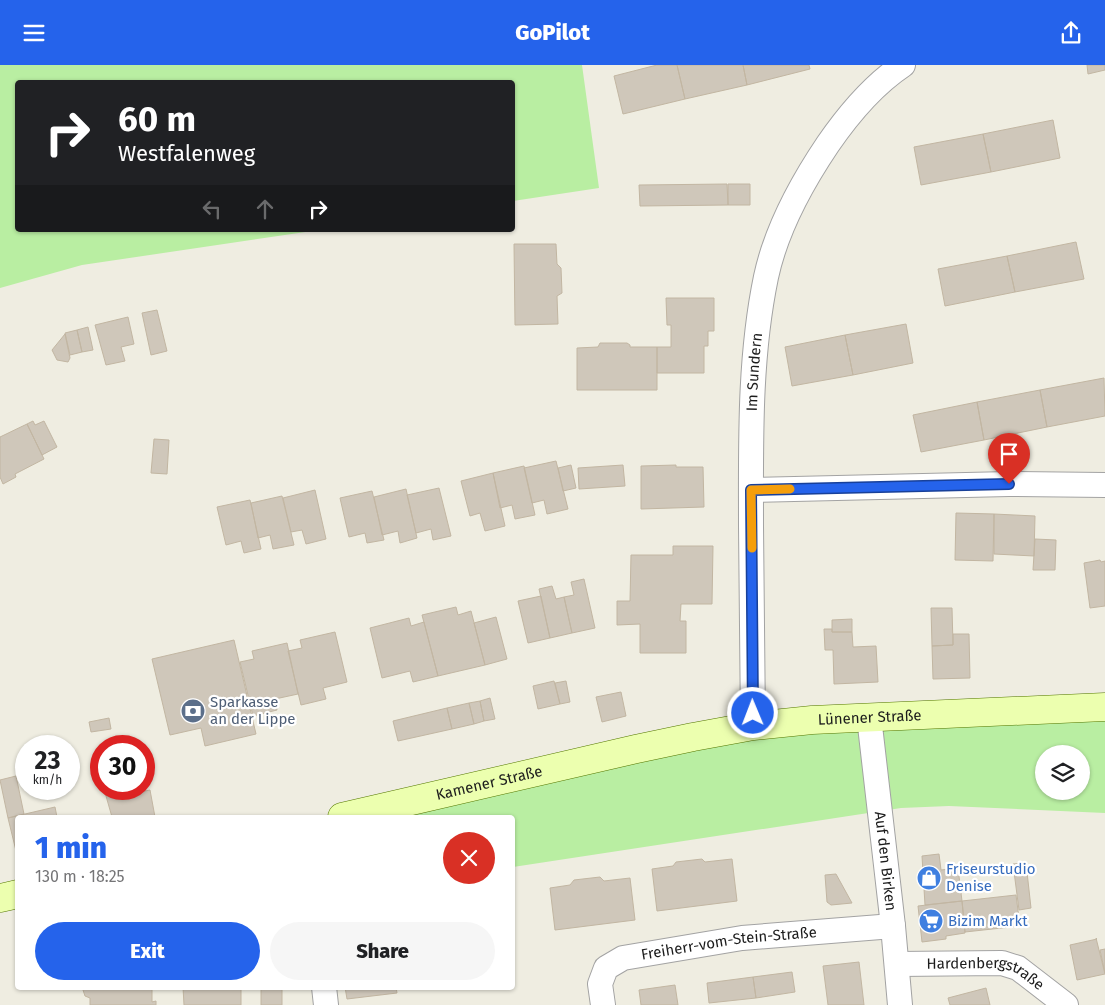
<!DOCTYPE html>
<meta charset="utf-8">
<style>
:root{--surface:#fff;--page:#f6f6f6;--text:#202124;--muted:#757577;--accent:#2563eb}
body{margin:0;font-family:"Fira Sans",sans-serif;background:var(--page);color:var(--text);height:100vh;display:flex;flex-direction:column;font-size:19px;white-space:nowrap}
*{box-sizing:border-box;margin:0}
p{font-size:16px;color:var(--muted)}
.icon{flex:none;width:28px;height:28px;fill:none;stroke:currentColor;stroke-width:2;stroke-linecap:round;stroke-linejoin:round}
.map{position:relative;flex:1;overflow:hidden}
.side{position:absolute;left:15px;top:750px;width:500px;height:175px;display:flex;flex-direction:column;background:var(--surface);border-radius:5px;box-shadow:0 1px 4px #0004}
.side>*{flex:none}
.top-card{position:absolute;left:15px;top:15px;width:500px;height:152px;border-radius:5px;box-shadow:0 1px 4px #0004;background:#202124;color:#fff;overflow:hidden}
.controls{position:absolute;left:1035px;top:680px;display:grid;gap:10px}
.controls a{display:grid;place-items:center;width:55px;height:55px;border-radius:50%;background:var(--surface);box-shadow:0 1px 4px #0004;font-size:25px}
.speed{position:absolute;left:15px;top:670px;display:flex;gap:10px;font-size:25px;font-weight:700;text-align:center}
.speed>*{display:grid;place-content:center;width:65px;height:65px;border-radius:50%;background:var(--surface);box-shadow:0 1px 4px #0004;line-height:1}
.speed small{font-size:12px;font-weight:400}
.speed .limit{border:8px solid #d22;background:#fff;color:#111}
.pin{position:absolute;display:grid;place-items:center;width:42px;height:42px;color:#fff;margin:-51px -21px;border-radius:50% 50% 50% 0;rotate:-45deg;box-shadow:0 0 5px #0007}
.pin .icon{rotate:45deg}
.me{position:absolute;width:55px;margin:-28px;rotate:359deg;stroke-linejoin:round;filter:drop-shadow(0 0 4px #0008)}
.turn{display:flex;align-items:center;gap:18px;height:105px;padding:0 20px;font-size:22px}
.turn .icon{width:65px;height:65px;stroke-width:2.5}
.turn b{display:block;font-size:35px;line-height:42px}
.lanes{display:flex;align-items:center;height:48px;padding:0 20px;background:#0003;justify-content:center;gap:25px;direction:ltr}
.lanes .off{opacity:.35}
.round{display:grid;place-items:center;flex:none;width:52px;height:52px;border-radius:26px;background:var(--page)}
.headline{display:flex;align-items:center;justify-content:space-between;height:85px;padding:0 20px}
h1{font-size:30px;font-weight:800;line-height:38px;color:var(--accent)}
.cta{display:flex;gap:10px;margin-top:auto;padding:10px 20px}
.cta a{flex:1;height:58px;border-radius:30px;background:var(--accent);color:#fff;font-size:20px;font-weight:800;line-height:58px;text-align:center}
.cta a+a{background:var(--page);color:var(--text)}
header{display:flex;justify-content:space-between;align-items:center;height:65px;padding:0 20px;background:var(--accent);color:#fff;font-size:22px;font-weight:800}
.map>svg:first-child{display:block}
.grass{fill:#b9eea2;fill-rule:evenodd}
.building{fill:#cfc7ba;stroke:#c2b6a2}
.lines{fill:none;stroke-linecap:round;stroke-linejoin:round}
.street-casing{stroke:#a3a3a3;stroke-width:26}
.secondary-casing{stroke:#547700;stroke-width:29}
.street{stroke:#fff;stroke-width:24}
.secondary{stroke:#ecffaf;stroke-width:28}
.route-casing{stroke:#184099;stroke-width:12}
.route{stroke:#2563eb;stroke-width:9}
.slow{stroke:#f59e0b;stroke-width:9}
.labels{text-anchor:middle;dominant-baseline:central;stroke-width:4.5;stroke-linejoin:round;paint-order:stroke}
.street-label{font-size:15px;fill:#1c1c1c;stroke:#fff}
.service-label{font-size:15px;fill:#4e5e75;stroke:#fff;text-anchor:start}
.shop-label{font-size:15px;fill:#366cbe;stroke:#fff;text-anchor:start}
</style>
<header><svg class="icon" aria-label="menu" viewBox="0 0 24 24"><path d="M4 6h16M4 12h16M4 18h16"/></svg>GoPilot<svg class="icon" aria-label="share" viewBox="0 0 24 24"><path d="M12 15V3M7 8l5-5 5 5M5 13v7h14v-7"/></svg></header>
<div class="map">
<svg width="1105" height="940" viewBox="0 0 1105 940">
<rect width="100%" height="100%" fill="#efede1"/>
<path class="grass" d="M 0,0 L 582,0 L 599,123 L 513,136 L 512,18 L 18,18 L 18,165 L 319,165 L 82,200 L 0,223 Z
M 1105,636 L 1105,748 L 949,741 L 901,743 L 513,802 L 512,752 L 381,752 L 722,662 ZM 1044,689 L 1081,689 L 1081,726 L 1044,726 Z"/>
<path class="building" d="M 657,0 L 677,0 L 685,34 L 623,49 L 614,11 Z
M 677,0 L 743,0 L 747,20 L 685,34 Z
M 743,0 L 809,0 L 810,4 L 747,20 Z
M 1087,0 L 1105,0 L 1105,5 L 1088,9 Z
M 1053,55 L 1060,93 L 991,107 L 983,69 Z
M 983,69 L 991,107 L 921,120 L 914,82 Z
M 727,119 L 728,140 L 640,141 L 639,120 Z
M 728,119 L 750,119 L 750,140 L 728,140 Z
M 1076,177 L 1084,214 L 1015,227 L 1007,191 Z
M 514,179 L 556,179 L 557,199 L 561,203 L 562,228 L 557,231 L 558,259 L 515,260 Z
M 1007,191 L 1015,227 L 945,241 L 938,204 Z
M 666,233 L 714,233 L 714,266 L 708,266 L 708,281 L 704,281 L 704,308 L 657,308 L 657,282 L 671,282 L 671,260 L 667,260 Z
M 157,245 L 167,286 L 151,290 L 142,248 Z
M 128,252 L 134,279 L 121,282 L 125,296 L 106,300 L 95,260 Z
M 906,259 L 913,298 L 853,310 L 845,270 Z
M 88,262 L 93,285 L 82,287 L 77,265 Z
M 77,265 L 82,287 L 70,290 L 65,268 Z
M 65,269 L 70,293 L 68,297 L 57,295 L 52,285 Z
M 845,270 L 853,310 L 792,321 L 785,282 Z
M 600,278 L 627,278 L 630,280 L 630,282 L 657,282 L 657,325 L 577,325 L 577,283 L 598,282 Z
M 1104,313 L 1105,351 L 1047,362 L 1040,325 Z
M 1040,325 L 1047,362 L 984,375 L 977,337 Z
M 977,337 L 984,375 L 921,387 L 913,350 Z
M 33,356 L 35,360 L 44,356 L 57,382 L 42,390 L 27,359 Z
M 27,359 L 44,394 L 15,409 L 16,412 L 3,419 L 0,412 L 0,372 Z
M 154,374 L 169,375 L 167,409 L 151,408 Z
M 556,396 L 568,444 L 547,449 L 544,435 L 532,438 L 524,403 Z
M 571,400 L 576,423 L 563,426 L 558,403 Z
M 623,400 L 625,421 L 579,424 L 578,403 Z
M 676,400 L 676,402 L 703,402 L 704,442 L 641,444 L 641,401 Z
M 524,401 L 535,450 L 515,454 L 512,440 L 500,443 L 493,408 Z
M 493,408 L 505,461 L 485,466 L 480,448 L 470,451 L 461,416 Z
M 439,423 L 451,471 L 433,475 L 431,464 L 416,468 L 407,430 Z
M 406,424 L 417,473 L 400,478 L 398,466 L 382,470 L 374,432 Z
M 315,425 L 326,474 L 306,479 L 302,465 L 291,467 L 283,433 Z
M 372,426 L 384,475 L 367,478 L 365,468 L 349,472 L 340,433 Z
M 282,431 L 294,480 L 273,484 L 270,470 L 258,473 L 251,438 Z
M 250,435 L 261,484 L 244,488 L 241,476 L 226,480 L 217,442 Z
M 956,448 L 994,449 L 993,496 L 955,495 Z
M 994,449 L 1035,451 L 1034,491 L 994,489 Z
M 1035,474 L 1056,475 L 1055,505 L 1033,505 Z
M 673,481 L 713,481 L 712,539 L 681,539 L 680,556 L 686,556 L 686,588 L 640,588 L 640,559 L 617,560 L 617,536 L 630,536 L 631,490 L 673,490 Z
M 1100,495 L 1101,497 L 1105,496 L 1105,541 L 1090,543 L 1084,498 Z
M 584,514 L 595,563 L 572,568 L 564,532 L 574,530 L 571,517 Z
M 552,521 L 556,534 L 564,532 L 572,568 L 550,573 L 539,524 Z
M 541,531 L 550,573 L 528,578 L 518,536 Z
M 456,542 L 458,550 L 471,546 L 485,600 L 438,611 L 422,550 Z
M 931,543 L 952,543 L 953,580 L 932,581 Z
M 496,552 L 507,594 L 485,600 L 474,558 Z
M 409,553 L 411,561 L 424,557 L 438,611 L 413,617 L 410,606 L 382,613 L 370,563 Z
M 852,554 L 852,567 L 832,567 L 832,555 Z
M 824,564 L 832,564 L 832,567 L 852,567 L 853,582 L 876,581 L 878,617 L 834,619 L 833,585 L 825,585 Z
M 335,567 L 347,617 L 323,623 L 326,634 L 301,640 L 288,586 L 302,583 L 300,575 Z
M 953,569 L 969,569 L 970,613 L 933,614 L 932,581 L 953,580 Z
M 234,575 L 256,669 L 205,681 L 201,663 L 170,670 L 152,594 Z
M 287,578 L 298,629 L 275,634 L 277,645 L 253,651 L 240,597 L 254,594 L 252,586 Z
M 554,616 L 560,639 L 538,644 L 533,621 Z
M 566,616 L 570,637 L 560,639 L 555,618 Z
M 621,627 L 626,651 L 602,657 L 596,632 Z
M 490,633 L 495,654 L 484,656 L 480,636 Z
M 480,636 L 484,656 L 474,659 L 469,638 Z
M 469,638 L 474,659 L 452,664 L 447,643 Z
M 447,643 L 452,664 L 398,676 L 393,656 Z
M 109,653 L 111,664 L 91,667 L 89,657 Z
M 16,711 L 24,749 L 8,753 L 0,715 Z
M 104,724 L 140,724 L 140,727 L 150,725 L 155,752 L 112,752 Z
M 55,742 L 57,752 L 18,752 L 17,790 L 8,753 Z
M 939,789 L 941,805 L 958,803 L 962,836 L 925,840 L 922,791 Z
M 702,794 L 705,797 L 732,794 L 737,836 L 657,846 L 652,804 L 673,801 L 676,797 Z
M 1026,798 L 1031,843 L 1019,845 L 1013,799 Z
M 836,809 L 852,838 L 831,840 L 827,837 L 825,810 Z
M 600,812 L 604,816 L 630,813 L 635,855 L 555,865 L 550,823 L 570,820 L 574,815 Z
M 1016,830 L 1020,861 L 965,867 L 962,836 Z
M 962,836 L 965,868 L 946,871 L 946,874 L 922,877 L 918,841 Z
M 1096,873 L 1105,909 L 1077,915 L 1070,880 L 1097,874 Z
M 1105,884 L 1105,908 L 1100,885 Z
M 859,897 L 864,940 L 828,940 L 823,901 Z
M 792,907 L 795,927 L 756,933 L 753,912 Z
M 753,912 L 756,933 L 709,938 L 707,918 Z
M 675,920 L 678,940 L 641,940 L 639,925 Z
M 152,922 L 152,937 L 156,936 L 156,940 L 90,940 L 90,933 L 85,931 L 83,925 L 83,922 Z
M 183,922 L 241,922 L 241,940 L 184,940 Z
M 261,922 L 282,922 L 282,940 L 261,940 Z
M 345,922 L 396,922 L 397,928 L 347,934 Z
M 986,923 L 990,940 L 950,940 L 948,933 Z"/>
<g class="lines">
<defs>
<g id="street">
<path d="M 751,425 L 1009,419 L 1105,420"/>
<path id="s1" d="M 869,652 L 893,861 L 900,940"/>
<path id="s2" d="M 753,661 C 752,595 752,528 751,461 C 751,378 749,294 766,212 C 776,165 801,119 828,79 C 848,50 873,20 903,0"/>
<path id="s3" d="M 897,899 L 1002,898 L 1018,903 L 1066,940"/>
<path d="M 324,922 L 326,940"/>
<path id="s4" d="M 603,940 L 600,919 L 606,903 L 623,893 L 742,873 L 893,861"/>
</g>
<g id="secondary">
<path id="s5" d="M 342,752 L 636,684 L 693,672 L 753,661 L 812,655 L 1105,642"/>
<path d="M 0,833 L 18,829"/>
</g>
</defs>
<use href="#street" class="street-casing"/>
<use href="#secondary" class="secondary-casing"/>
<use href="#street" class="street"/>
<use href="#secondary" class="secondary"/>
</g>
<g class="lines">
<defs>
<path id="route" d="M 753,648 L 751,425 L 1009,419"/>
</defs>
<use href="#route" class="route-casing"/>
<use href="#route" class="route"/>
<path class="slow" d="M 752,483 L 751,425 L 790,424"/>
</g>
<defs>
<symbol id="bank-disc" viewBox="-11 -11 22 22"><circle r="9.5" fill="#5c6f8a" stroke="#fff"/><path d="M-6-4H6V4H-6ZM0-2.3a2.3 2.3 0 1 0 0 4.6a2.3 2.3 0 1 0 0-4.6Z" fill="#fff"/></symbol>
<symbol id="shop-disc" viewBox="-11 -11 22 22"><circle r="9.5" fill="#3f7fe0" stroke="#fff"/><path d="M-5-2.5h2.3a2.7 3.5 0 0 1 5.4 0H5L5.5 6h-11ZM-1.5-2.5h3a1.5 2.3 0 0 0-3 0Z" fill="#fff"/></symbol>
<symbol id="supermarket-disc" viewBox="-11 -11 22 22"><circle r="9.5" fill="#3f7fe0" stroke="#fff"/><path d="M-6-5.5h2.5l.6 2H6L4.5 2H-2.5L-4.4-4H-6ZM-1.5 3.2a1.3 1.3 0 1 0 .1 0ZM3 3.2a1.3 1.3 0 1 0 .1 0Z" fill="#fff"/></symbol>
</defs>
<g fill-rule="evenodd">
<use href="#bank-disc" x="179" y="632" width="28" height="28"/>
<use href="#shop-disc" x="915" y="799" width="28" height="28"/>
<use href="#supermarket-disc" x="917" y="842" width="28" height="28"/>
</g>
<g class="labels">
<g class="street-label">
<text stroke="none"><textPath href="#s2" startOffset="354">Im Sundern</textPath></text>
<text stroke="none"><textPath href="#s5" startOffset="538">Lünener Straße</textPath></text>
<text stroke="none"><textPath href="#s5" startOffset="151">Kamener Straße</textPath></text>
<text stroke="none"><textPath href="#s1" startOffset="145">Auf den Birken</textPath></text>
<text stroke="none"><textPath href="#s4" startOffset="165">Freiherr-vom-Stein-Straße</textPath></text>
<text stroke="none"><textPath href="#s3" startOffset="91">Hardenbergstraße</textPath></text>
</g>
<g class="service-label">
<text x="210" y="637">Sparkasse<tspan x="210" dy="17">an der Lippe</tspan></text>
</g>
<g class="shop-label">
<text x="946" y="804">Friseurstudio<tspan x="946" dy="17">Denise</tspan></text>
<text x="948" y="856">Bizim Markt</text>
</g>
</g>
</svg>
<div class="controls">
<a><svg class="icon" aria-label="layers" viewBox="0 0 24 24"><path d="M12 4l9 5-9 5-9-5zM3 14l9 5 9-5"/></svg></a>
</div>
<div class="speed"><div>23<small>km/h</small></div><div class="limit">30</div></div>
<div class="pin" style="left:1009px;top:419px;background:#d93025"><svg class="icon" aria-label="arrive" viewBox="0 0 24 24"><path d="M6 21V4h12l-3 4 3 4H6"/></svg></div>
<svg class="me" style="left:753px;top:648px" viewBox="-20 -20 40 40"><circle r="17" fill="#2563eb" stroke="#fff" stroke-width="3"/><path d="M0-11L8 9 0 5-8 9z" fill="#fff"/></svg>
<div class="top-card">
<div class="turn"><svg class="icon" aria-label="right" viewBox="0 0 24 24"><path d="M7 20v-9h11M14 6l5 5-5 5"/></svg><div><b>60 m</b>Westfalenweg</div></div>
<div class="lanes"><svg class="icon off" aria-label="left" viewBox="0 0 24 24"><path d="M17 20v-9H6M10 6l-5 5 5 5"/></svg><svg class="icon off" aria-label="ahead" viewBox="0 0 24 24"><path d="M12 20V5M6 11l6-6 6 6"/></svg><svg class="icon" aria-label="right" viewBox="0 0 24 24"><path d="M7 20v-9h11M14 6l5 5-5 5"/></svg></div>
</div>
<section class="side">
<div class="headline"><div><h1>1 min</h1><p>130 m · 18:25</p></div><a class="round" style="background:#d93025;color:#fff"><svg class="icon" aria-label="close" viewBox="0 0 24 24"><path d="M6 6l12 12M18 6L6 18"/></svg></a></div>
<div class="cta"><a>Exit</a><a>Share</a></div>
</section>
</div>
